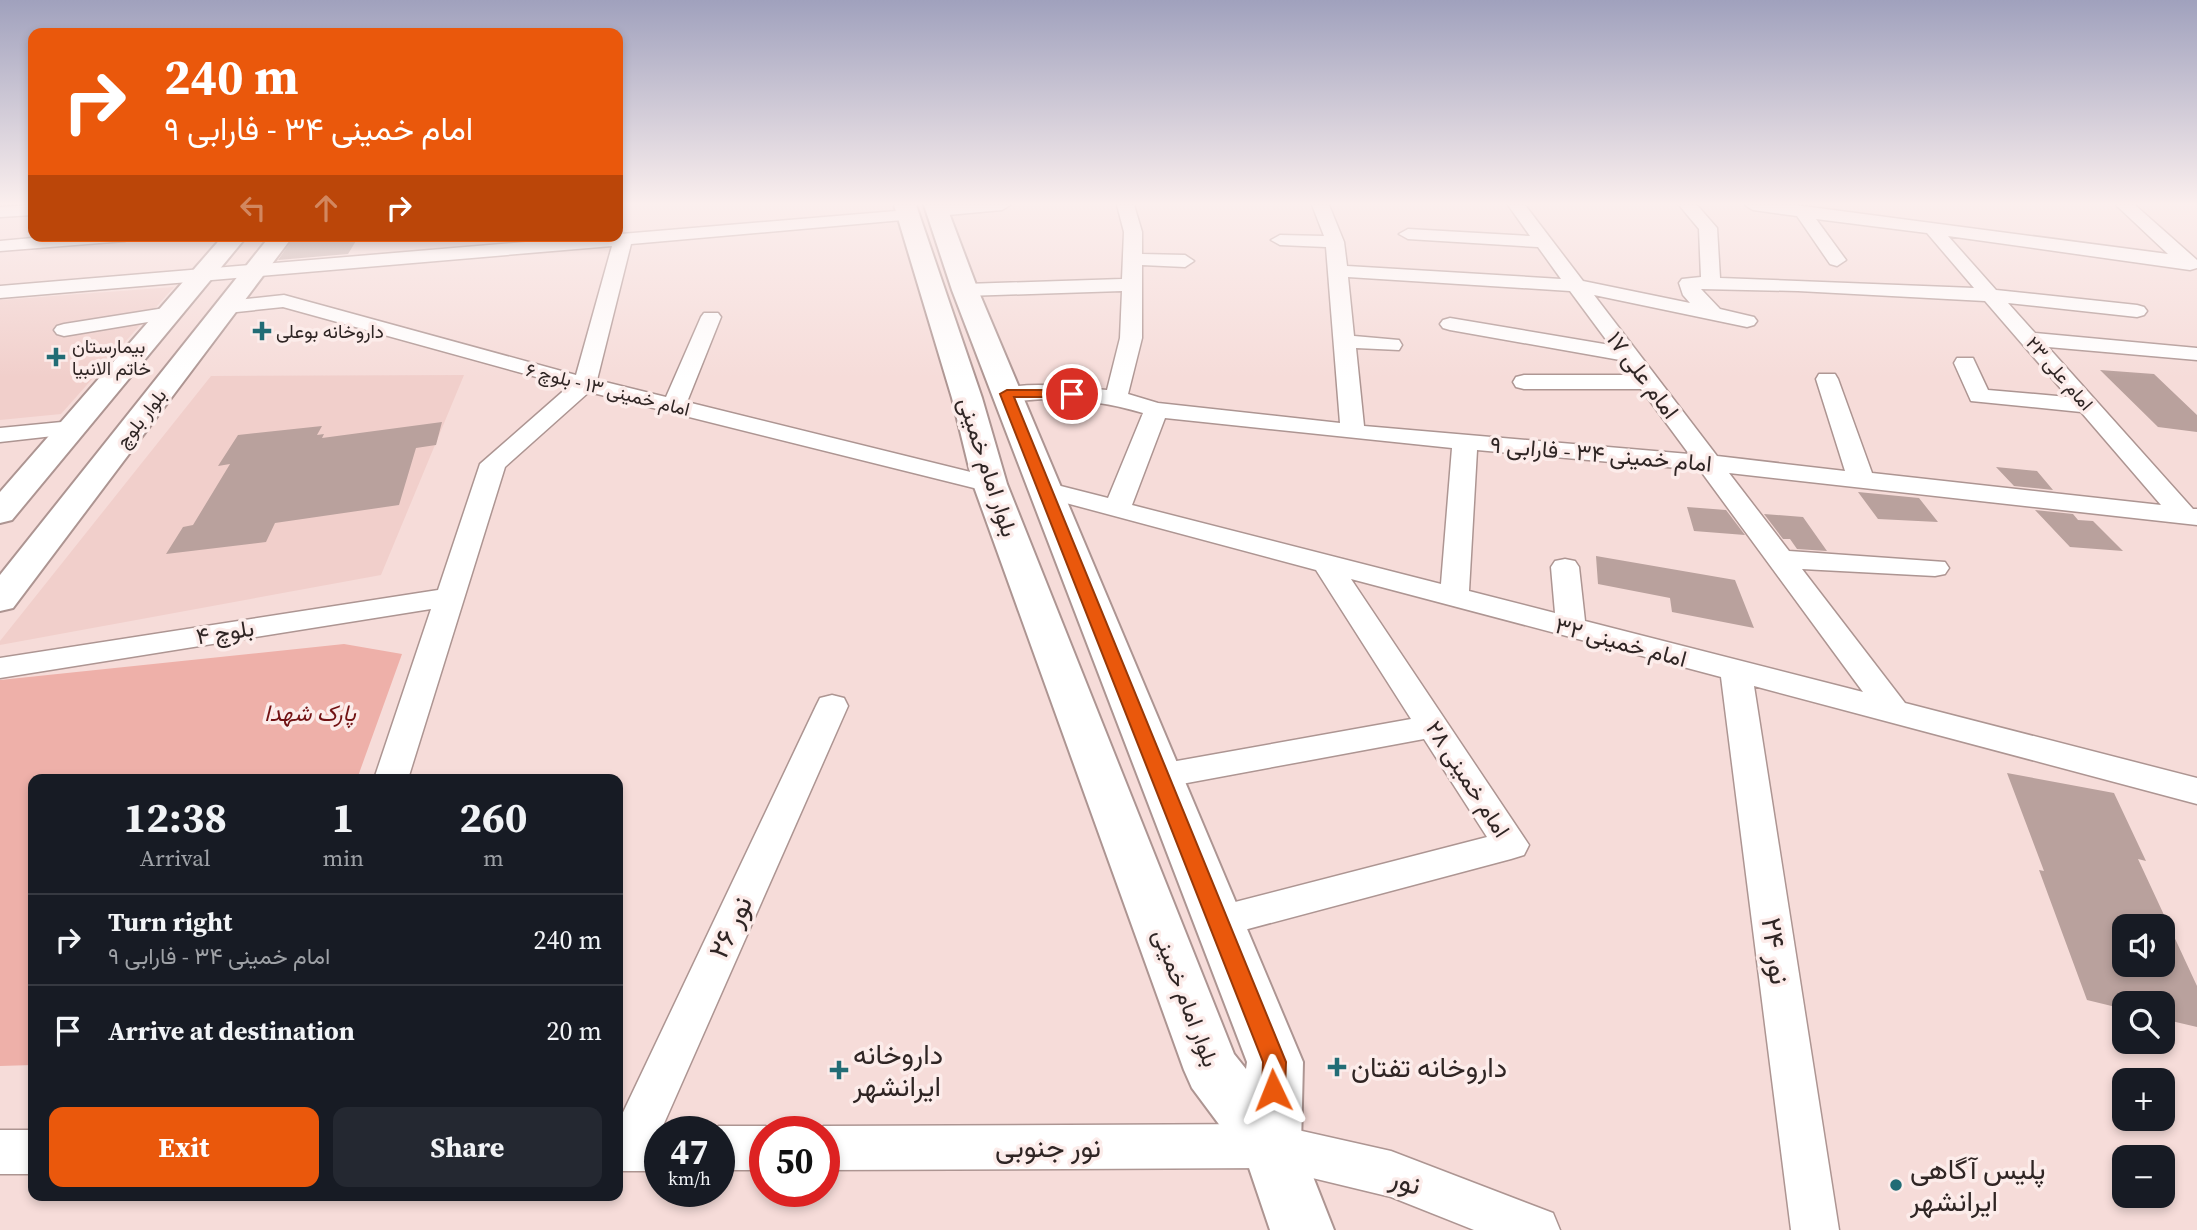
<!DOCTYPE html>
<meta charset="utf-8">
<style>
:root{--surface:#171b24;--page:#242831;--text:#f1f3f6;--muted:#9ea1a6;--line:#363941;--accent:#ea580c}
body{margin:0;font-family:"Source Serif 4",Vazirmatn,serif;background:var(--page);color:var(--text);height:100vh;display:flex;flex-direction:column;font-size:26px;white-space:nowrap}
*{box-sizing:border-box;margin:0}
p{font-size:23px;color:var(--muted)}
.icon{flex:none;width:38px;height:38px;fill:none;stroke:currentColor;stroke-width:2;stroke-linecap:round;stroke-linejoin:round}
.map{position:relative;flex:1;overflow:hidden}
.sheet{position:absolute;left:28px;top:774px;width:595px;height:427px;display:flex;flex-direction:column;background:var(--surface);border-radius:14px;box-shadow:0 4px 10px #0003}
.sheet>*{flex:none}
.hud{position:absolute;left:28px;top:28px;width:595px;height:214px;border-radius:14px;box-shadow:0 4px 10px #0003;background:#ea580c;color:#fff;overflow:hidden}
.fabs{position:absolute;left:2112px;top:914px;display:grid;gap:14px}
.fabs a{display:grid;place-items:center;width:63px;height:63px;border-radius:14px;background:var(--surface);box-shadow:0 4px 10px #0003;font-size:35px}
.speed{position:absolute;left:644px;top:1116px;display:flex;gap:14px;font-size:35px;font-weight:700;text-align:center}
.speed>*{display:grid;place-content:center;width:91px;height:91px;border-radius:50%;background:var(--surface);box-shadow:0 4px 10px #0003;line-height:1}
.speed small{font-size:18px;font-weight:400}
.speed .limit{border:10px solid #d22;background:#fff;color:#111}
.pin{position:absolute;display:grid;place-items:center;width:60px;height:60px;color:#fff;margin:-30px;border:4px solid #fff;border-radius:50%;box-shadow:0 2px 7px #0007}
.me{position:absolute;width:77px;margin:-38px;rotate:358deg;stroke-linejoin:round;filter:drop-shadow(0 0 5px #0008)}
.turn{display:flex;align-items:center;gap:24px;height:147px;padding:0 21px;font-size:32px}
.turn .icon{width:91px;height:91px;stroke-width:2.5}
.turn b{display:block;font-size:49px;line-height:60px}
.lanes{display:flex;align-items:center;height:66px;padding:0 21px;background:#0003;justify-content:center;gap:35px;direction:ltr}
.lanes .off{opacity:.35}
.eta{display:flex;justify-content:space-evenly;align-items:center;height:119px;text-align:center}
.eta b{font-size:42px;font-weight:700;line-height:49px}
.cta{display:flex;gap:14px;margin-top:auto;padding:14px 21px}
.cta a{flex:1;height:80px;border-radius:14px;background:var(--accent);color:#fff;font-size:28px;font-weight:700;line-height:80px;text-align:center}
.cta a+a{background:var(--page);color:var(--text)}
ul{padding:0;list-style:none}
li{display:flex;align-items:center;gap:21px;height:91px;padding:0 21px;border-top:2px solid var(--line)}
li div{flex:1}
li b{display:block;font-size:26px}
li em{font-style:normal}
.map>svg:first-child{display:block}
.built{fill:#f1cfcb}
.green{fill:#eeb0a9}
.building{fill:#b9a19d;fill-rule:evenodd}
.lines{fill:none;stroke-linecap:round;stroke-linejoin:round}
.minor-casing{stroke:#ad9592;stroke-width:3}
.major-casing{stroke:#ad9592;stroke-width:4}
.minor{fill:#fff;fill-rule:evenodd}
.major{fill:#fff;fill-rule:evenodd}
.route{fill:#ea580c;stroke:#983908;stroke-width:2}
.poi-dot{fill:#226c75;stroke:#fcecea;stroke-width:2.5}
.labels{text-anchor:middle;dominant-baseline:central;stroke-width:7;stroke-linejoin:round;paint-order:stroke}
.far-poi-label{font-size:19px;fill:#2f2524;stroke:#fcecea;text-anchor:start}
.far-street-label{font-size:19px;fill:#2f2524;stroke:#fcecea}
.street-label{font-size:23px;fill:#2f2524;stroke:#fcecea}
.park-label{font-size:23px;font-style:italic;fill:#711213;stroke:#fcecea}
.near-street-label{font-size:28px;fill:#2f2524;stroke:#fcecea}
.near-poi-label{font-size:28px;fill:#2f2524;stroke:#fcecea;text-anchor:start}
</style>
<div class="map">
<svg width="2197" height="1230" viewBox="0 0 2197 1230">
<rect width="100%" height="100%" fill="#f6dcd9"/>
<path class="built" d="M 174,287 L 61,414 L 0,420 L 0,300 Z
M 464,375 L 381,575 L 0,645 L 0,641 L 211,376 Z"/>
<path class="green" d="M 344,644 L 402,654 L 357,779 L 33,779 L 33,1065 L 0,1066 L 0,680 Z"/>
<path class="building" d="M 295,236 L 359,236 L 348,254 L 278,260 Z
M 2100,370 L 2154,374 L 2197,415 L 2197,432 L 2158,427 Z
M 442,422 L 436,445 L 416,448 L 399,505 L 275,523 L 266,542 L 166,554 L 183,527 L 193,525 L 230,464 L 218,466 L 238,435 L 322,426 L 317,435 L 324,434 L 322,438 Z
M 1996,467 L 2037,471 L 2053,490 L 2014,486 Z
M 1858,492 L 1919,498 L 1938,522 L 1878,519 Z
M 1687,507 L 1726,510 L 1745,535 L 1694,531 Z
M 2035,510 L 2073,514 L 2078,520 L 2093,521 L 2123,551 L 2070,547 Z
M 1764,514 L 1803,517 L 1827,551 L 1797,549 L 1790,539 L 1783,539 Z
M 1596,556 L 1735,580 L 1754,628 L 1672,612 L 1670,598 L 1598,584 Z
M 2007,773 L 2114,793 L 2146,861 L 2138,859 L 2197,986 L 2197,1027 L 2163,1019 L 2163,1003 L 2124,1003 L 2124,1009 L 2087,1000 L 2039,870 L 2044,871 ZM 2124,926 L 2163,926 L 2163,964 L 2124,964 Z"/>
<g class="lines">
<defs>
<path id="minor" d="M 33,205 L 33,215 L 0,217 L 0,207 Z
M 942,205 L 1010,205 L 1002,210 L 937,216 L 928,211 L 931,207 Z
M 1117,205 L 1134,205 L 1142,232 L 1142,254 L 1185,255 L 1194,261 L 1185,267 L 1142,265 L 1142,338 L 1128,394 L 1158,403 L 1340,423 L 1326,247 L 1280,245 L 1271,240 L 1280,235 L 1324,236 L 1312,205 L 1329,205 L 1344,242 L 1347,266 L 1561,279 L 1538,247 L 1408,239 L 1399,234 L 1408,229 L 1530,236 L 1508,205 L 1525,205 L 1583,281 L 1690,303 L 1683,295 L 1679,283 L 1682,279 L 1701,277 L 1699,229 L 1679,205 L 1697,205 L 1717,228 L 1720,278 L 1974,288 L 1927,233 L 1816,219 L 1846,260 L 1837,266 L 1830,264 L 1797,216 L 1753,210 L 1745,205 L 1795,205 L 2168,254 L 2116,205 L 2135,205 L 2197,260 L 2197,268 L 2190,270 L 1948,236 L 1996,290 L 2137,305 L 2144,307 L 2147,311 L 2144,315 L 2137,317 L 2008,303 L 2035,333 L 2197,348 L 2197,360 L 2048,347 L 2193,509 L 2197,509 L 2197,525 L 1729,473 L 1789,551 L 1945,562 L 1949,568 L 1945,574 L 1935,576 L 1802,569 L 1905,703 L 2197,778 L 2197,804 L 1754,686 L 1839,1230 L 1791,1230 L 1721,677 L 1351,579 L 1529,845 L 1524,855 L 1511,859 L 1218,937 L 1204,932 L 1198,921 L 1204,910 L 1487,837 L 1424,739 L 1160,788 L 1148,785 L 1143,776 L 1148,767 L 1160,764 L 1411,719 L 1316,570 L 1036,495 L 1032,490 L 1036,485 L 1045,482 L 1108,498 L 1143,413 C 1113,404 1081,399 1049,399 C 1032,399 1015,403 999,399 L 996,394 L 999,389 C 1033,381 1072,387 1107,390 L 1120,338 L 1122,291 L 965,296 L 955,290 L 965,284 L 1122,279 L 1124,232 ZM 1348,277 L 1570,291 L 1610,345 L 1450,318 L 1443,320 L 1440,324 L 1443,328 L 1450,330 L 1620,360 L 1631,375 L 1524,375 L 1516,377 L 1513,382 L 1516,387 L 1524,389 L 1641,389 L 1689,454 L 1364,426 L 1356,348 L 1399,350 L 1402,345 L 1399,340 L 1354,336 ZM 1701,289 L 1798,291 L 1985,301 L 2068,397 L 1988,390 L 1973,358 L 1957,358 L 1954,363 L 1971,401 L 2081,412 L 2161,505 L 1872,473 L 1838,379 L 1835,374 L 1819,374 L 1816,379 L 1845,471 L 1717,456 L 1594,295 L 1747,327 L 1754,325 L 1757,321 L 1754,317 L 1720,309 ZM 1165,418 L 1452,448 L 1441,584 L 1132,505 ZM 1477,450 L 1700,470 L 1863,692 L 1585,621 L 1579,567 L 1575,561 L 1565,559 L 1555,561 L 1551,567 L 1555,613 L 1469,591 Z
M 908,210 L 914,211 L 917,215 L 914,219 L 631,244 L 597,380 L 666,397 L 701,317 L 704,313 L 718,313 L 721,317 L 687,402 L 999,479 L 1003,484 L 999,489 L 990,492 L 589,392 L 505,467 L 408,779 L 374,779 L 431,609 L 0,678 L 0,658 L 438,590 L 480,464 L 569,386 L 283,307 L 227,313 L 220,311 L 217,307 L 220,303 L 227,301 L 284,295 L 576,375 L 612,246 L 0,298 L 0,286 Z
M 54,236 L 134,236 L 125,241 L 0,251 L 0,241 Z
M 171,307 L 178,309 L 181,313 L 178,317 L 64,336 L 57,334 L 54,330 L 57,326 L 64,324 Z
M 72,421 L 80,423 L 84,428 L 80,433 L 0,442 L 0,428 Z
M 832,695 L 844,698 L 848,706 L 662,1128 L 674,1132 L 660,1132 L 660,1171 L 618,1171 L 618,1123 L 816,706 L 820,698 Z
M 1271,1124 L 1391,1151 L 1553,1213 L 1560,1230 L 1474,1230 L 1391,1197 L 1271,1168 L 824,1170 L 824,1132 L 808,1132 L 824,1126 Z
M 719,1126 L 765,1126 L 781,1132 L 765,1132 L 765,1170 L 719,1170 L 719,1132 L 703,1132 Z
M 0,1130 L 33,1130 L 33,1174 L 0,1174 Z"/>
<path id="major" d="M 894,205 L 916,205 L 982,398 L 1007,484 L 1234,1054 L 1246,1069 L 1247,1062 L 952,290 L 924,205 L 946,205 L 978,290 L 1303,1062 L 1301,1146 L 1334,1230 L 1270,1230 L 1247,1162 L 1192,1088 L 1184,1070 L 973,484 L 952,398 Z
M 223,236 L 247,236 L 12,520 L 0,523 L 0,492 Z
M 270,236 L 293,236 L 13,608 L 0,611 L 0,575 Z"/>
</defs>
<use href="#minor" class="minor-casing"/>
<use href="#major" class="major-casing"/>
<use href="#minor" class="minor"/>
<use href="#major" class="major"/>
</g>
<linearGradient id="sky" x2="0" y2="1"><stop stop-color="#a0a1bd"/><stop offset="0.54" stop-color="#fbefee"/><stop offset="1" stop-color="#fbefee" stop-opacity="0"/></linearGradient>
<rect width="2197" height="378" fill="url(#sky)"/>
<path class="route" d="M 1072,390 L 1077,391 L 1077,397 L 1014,397 L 1286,1062 L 1285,1090 L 1282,1098 L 1273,1101 L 1265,1098 L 1262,1090 L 1263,1062 L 1000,394 L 1007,390 Z"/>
<g class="poi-dot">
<path d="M258.5 320.5h7v7h7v7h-7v7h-7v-7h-7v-7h7z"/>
<path d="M52.5 346.5h7v7h7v7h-7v7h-7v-7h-7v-7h7z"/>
<path d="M1333.5 1056.5h7v7h7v7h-7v7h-7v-7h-7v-7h7z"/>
<path d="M835.5 1059.5h7v7h7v7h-7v7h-7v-7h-7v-7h7z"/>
<circle cx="1896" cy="1185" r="7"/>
</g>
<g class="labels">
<g class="far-poi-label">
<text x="276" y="331">داروخانه بوعلی</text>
<text x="72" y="346">بیمارستان<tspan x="72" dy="22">خاتم الانبیا</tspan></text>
</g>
<g class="far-street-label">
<text transform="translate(2060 373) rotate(49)">امام علی ۲۳</text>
<text transform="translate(608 389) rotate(14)">امام خمینی ۱۳ - بلوچ ۶</text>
<text transform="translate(141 418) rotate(-52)">بلوار بلوچ</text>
</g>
<g class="street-label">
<text transform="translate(1643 375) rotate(53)">امام علی ۱۷</text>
<text transform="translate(1601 454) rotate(5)">امام خمینی ۳۴ - فارابی ۹</text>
<text transform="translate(988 467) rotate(72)">بلوار امام خمینی</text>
<text transform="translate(225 632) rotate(-9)">بلوچ ۴</text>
<text transform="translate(1621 642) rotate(15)">امام خمینی ۳۲</text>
<text transform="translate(1468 779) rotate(57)">امام خمینی ۲۸</text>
<text transform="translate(1186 998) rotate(69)">بلوار امام خمینی</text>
</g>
<g class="park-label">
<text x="310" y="713">پارک شهدا</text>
</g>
<g class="near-street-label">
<text transform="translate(730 927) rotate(-65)">نور ۲۶</text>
<text transform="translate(1776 951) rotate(82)">نور ۲۴</text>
<text x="1048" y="1147">نور جنوبی</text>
<text transform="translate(1406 1181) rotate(19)">نور</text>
</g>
<g class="near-poi-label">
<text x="853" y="1054">داروخانه<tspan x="853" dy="32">ایرانشهر</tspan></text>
<text x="1351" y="1067">داروخانه تفتان</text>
<text x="1910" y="1169">پلیس آگاهی<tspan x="1910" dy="32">ایرانشهر</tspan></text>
</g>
</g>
</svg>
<div class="fabs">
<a><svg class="icon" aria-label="sound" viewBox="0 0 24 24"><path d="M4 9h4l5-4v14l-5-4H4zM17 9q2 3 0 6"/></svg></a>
<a><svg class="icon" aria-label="search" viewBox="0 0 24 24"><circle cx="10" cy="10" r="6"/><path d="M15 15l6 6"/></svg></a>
<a>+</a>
<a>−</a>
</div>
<div class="speed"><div>47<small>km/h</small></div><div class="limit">50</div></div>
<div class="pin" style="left:1072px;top:394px;background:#d93025"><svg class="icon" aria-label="arrive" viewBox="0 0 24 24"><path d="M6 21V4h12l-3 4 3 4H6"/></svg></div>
<svg class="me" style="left:1273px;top:1090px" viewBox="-20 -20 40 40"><path d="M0-17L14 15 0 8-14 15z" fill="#ea580c" stroke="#fff" stroke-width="4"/></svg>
<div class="hud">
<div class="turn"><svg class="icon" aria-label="right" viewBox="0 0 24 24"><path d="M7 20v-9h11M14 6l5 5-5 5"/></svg><div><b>240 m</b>امام خمینی ۳۴ - فارابی ۹</div></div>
<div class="lanes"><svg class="icon off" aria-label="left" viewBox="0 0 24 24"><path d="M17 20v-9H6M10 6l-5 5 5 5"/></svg><svg class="icon off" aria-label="ahead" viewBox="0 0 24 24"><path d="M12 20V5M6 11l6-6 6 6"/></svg><svg class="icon" aria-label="right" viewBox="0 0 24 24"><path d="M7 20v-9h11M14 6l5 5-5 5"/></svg></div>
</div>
<section class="sheet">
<div class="eta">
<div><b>12:38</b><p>Arrival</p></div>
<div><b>1</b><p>min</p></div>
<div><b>260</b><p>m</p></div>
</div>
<ul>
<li><svg class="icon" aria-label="right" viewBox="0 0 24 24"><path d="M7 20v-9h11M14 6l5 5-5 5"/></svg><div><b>Turn right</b><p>امام خمینی ۳۴ - فارابی ۹</p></div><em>240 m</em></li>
<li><svg class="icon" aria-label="arrive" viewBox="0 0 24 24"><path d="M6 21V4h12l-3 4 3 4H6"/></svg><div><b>Arrive at destination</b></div><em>20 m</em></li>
</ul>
<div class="cta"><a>Exit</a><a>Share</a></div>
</section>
</div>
